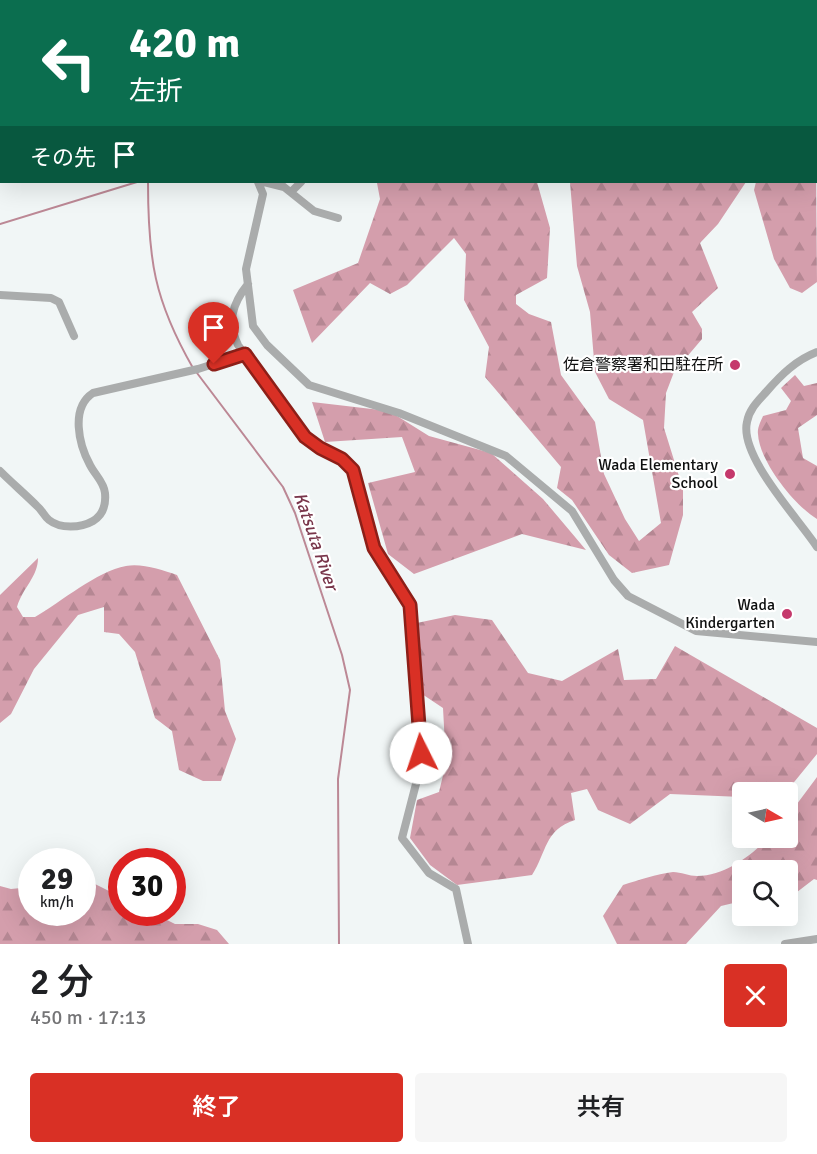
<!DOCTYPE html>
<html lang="ja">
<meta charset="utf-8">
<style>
:root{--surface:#fff;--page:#f6f6f6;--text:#202124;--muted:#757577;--accent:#d93025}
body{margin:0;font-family:Signika,"Noto Sans JP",sans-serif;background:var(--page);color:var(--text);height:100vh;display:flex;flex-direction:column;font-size:22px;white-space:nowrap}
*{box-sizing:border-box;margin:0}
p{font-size:20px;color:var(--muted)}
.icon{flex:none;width:33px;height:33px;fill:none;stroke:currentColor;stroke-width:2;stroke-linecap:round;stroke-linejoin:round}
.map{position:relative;height:944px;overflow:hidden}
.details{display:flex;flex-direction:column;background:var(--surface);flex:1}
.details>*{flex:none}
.guide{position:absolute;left:0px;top:0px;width:818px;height:183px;box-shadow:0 6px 24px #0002;background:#0b6e4f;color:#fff;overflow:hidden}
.needle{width:39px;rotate:99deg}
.buttons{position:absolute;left:732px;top:782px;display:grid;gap:12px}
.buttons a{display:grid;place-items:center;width:66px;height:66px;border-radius:6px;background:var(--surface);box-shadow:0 6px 24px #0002;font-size:30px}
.speed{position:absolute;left:18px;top:848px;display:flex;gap:12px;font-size:30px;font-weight:700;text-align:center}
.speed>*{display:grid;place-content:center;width:78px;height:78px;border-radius:50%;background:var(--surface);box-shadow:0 6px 24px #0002;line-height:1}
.speed small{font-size:15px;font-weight:400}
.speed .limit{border:9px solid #d22;background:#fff;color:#111}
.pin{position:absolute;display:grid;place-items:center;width:51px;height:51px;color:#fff;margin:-62px -26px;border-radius:50% 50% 50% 0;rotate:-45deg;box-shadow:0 0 6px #0007}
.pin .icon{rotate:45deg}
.me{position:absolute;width:66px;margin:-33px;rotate:356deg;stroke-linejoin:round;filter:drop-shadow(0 0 4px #0008)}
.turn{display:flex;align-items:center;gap:21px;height:126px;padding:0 30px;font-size:27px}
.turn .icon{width:78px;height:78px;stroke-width:2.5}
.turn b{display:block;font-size:42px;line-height:51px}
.then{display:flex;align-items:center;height:57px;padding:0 30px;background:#0003;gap:12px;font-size:22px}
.round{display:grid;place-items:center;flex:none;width:63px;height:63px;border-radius:6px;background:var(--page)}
.head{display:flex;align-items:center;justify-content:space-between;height:102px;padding:0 30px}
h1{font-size:36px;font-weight:600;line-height:45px}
.action{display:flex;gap:12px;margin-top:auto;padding:12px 30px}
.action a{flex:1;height:69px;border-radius:6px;background:var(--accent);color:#fff;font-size:24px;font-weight:600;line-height:69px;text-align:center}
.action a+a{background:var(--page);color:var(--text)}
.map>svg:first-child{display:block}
.forest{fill:url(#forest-firs)}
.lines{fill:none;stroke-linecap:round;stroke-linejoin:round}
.stream{stroke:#bc8895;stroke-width:2}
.minor{stroke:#aaacac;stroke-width:8}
.highway{stroke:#575b5b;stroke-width:12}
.route-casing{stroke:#8d1f18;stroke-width:15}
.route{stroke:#d93025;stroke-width:10}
.poi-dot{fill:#c5396c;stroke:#fff;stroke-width:2}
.labels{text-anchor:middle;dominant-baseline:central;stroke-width:4.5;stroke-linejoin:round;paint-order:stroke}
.poi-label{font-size:16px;fill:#0e0f0f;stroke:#fff;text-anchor:end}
.water-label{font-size:18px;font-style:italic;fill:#78354a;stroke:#fff}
</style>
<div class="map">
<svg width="817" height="944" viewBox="0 0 817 944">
<defs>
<pattern id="forest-firs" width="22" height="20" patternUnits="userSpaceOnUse" patternTransform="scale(1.5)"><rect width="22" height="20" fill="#d49eac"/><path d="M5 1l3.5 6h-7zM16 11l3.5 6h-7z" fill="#b58793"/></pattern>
</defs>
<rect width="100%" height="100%" fill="#f1f6f6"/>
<path class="forest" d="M 816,167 L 817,282 L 802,293 L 790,288 L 774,259 L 754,190 L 756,182 L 816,182 Z
M 377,183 L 537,182 L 550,228 L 547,278 L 516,295 L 516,304 L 529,314 L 551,322 L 561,375 L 595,422 L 604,474 L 625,519 L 639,541 L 661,523 L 643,420 L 609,399 L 595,372 L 590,312 L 577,266 L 570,182 L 746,182 L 718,224 L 700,243 L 718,288 L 692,312 L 702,329 L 702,339 L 674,372 L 666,393 L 664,428 L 683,489 L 683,515 L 669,565 L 632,573 L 609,555 L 572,500 L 557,488 L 561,467 L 485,377 L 489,347 L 464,300 L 466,254 L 454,238 L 407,285 L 390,294 L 370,283 L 312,343 L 293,290 L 358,263 L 380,199 Z
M 795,375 L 804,386 L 817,383 L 817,415 L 798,428 L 803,458 L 817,466 L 817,519 C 795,506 759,461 758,434 C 757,428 761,421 763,416 L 786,410 L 791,401 L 781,388 Z
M 312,402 L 389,411 L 429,436 L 491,453 L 543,499 L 586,550 L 522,534 L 414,574 L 388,554 L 368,483 L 415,472 L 402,437 L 325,442 Z
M 38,558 C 38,577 23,587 17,607 L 23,617 L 35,617 C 61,602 97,571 126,566 C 142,563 162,570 177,575 L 220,660 L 225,711 L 236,739 L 221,781 L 203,781 L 179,770 L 172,731 L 155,718 L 135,652 L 119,634 L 104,632 L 104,607 L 78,615 L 34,669 L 11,714 L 0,723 L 0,595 Z
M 455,615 L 492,620 L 528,673 L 562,681 L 618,649 L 624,680 L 656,679 L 675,646 L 817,728 L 817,754 L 786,792 L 742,792 L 742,797 L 670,794 L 630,824 L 598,810 L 587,789 L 571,793 L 575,820 C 544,830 547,852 532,875 L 457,885 L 430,865 L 410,838 L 417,800 L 439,792 L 446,763 L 443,708 L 422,694 L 412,624 Z
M 817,777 L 817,880 L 814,879 L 788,899 L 788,870 L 742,870 L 742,901 L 721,906 L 686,944 L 617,944 L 603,916 L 623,885 C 639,880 656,874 673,872 C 681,872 689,876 697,876 C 726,876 750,856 770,837 L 788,837 L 788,816 Z
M 91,882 L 121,897 L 122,912 L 151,912 L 175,924 L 198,924 L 217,930 L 229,944 L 0,944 L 0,886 L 11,889 L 31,887 L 32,912 L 82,912 L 83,883 Z"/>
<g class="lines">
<path class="stream" d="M 191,2 L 192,0
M 148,182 C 148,259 154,300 193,368
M 0,224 L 137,182
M 197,373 L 283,487 L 295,513 L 342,655 L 350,690 L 338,779 L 339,944"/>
<path class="minor" d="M 503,0 L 504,0
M 60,2 L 60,0
M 310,2 L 311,0
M 793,2 L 795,0
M 816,73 L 817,75
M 0,166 L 2,166
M 258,182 L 263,194 L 246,269 L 253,326 L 267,345 L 309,385 L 399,413 L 506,456 L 572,511 L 614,580 L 628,596 L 696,631 L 817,642
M 264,182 L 284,187 L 314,211 L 338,218
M 291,192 L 301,182
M 248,284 C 232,304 227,322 238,345 L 305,437 L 342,459 L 353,470 L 374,548 L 410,605 L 421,753 L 417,780 L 402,838 L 429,873 L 456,889 L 468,944
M 0,295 L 51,298 L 59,302 L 74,336
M 817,352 C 796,360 781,375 767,391 C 759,400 749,409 747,422 C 739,456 798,518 817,547
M 0,471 C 12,483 25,494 37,506 C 42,510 44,516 49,520 C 60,529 81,528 93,521 C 103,515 106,504 105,493 C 104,482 95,475 90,465 C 79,445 70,408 93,393 L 198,369 L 245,354
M 785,944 L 817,939"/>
<path class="highway" d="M 724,0 L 725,2
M 744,0 L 745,2
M 816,118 L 817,120
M 816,151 L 817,153"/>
</g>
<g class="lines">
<defs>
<path id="route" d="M 214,364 L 245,354 L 305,437 L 320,448 L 342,459 L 353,470 L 374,548 L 410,605 L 421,753"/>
</defs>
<use href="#route" class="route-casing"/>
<use href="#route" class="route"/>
</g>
<g class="poi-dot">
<circle cx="735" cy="365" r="6"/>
<circle cx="730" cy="474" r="6"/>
<circle cx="787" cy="614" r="6"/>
</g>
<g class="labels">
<g class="poi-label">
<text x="723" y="365">佐倉警察署和田駐在所</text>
<text x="718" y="465">Wada Elementary<tspan x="718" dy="18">School</tspan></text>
<text x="775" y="605">Wada<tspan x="775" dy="18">Kindergarten</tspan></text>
</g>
<g class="water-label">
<text transform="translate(316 541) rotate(71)">Katsuta River</text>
</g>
</g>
</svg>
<div class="buttons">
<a><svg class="needle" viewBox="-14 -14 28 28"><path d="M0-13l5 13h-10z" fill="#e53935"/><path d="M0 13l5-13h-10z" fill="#757577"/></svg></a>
<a><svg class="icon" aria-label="search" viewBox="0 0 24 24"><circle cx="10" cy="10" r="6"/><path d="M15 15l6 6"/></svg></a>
</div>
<div class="speed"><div>29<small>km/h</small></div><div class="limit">30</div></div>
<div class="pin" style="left:214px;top:364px;background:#d93025"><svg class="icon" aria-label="arrive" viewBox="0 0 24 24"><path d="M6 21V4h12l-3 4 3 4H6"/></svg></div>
<svg class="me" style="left:421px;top:753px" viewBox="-20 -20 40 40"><circle r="19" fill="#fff"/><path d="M0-13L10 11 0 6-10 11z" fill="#d93025"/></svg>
<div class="guide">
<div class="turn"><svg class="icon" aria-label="left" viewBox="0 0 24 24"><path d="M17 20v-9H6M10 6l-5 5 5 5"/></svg><div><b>420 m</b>左折</div></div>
<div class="then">その先<svg class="icon" aria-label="arrive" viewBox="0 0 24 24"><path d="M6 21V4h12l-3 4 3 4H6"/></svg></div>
</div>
</div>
<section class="details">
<div class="head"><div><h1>2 分</h1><p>450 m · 17:13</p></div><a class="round" style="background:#d93025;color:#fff"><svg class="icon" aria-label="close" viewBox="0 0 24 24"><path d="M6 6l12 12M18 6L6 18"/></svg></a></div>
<div class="action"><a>終了</a><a>共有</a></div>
</section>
